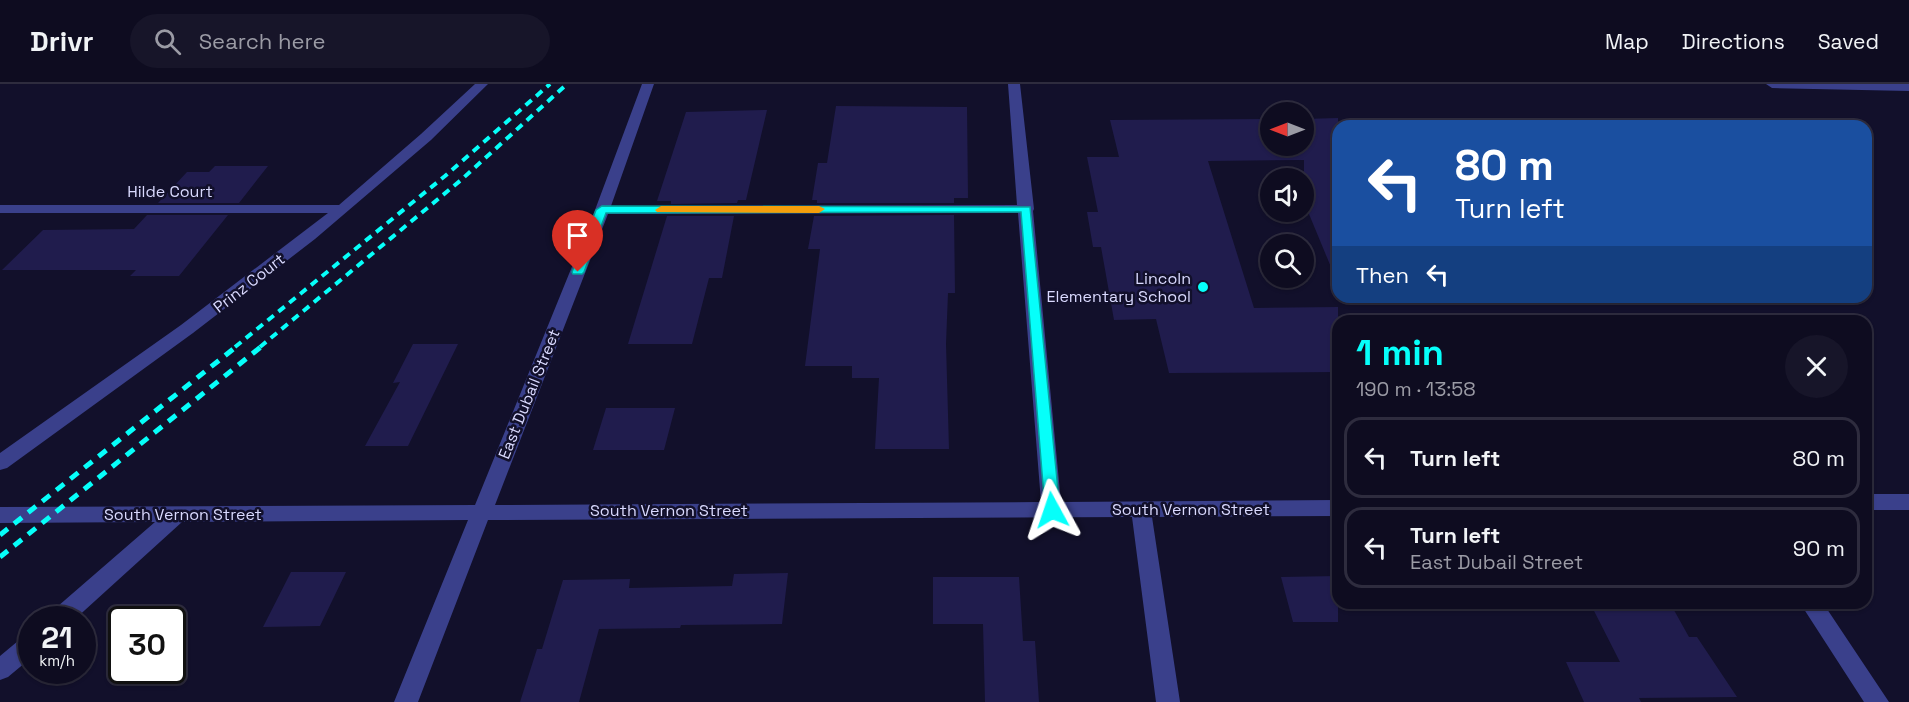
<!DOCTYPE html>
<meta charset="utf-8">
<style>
:root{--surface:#0e0c20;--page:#171529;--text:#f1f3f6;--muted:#9b9ba5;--line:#2e2c3e;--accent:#06fffa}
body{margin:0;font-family:"Space Grotesk",sans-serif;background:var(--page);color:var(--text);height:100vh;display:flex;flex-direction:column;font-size:22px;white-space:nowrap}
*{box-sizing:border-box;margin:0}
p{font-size:20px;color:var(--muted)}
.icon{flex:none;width:33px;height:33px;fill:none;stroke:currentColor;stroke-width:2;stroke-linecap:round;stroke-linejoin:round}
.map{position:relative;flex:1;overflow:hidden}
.side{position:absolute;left:1332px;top:231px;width:540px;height:294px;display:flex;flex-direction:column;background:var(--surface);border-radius:18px;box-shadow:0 2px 4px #0004,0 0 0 2px var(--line)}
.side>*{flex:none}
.hud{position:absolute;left:1332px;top:36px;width:540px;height:183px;border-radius:18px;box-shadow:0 2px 4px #0004,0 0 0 2px var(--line);background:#1a4fa0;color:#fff;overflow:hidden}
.needle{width:39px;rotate:270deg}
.fabs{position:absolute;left:1260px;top:18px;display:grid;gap:12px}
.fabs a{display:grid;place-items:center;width:54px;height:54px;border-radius:50%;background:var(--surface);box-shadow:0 2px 4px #0004,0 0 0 2px var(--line);font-size:30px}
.speed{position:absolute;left:18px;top:522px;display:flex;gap:12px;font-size:30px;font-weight:700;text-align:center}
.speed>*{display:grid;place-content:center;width:78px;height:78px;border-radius:50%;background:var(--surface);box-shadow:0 2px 4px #0004,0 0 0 2px var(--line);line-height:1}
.speed small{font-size:15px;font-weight:400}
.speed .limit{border:3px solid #111;border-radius:9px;background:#fff;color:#111}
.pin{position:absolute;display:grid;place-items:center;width:51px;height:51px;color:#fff;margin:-62px -26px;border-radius:50% 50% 50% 0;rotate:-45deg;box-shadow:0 0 6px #0007}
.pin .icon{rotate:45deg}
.me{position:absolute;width:66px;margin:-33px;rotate:355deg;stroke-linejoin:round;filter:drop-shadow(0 0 4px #0008)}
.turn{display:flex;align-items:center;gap:21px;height:126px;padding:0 24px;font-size:27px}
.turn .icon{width:78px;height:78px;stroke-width:2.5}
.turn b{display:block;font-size:42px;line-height:51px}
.then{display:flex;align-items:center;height:57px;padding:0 24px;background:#0003;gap:12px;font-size:22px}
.round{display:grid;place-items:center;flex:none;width:63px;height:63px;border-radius:32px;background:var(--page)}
.summary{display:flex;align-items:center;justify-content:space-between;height:102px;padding:0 24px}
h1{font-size:36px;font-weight:700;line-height:45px;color:var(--accent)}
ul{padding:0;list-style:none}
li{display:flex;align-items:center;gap:18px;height:81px;margin:0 12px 9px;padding:0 12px;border:3px solid var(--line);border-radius:18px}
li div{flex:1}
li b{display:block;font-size:22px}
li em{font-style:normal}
header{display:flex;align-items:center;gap:36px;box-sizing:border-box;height:84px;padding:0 30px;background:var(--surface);border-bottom:2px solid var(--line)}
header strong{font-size:28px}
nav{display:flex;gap:33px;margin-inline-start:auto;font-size:21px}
.search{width:420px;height:54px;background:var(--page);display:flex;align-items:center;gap:15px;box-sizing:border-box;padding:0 21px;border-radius:33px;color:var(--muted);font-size:22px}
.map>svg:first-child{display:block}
.building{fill:#201c4d}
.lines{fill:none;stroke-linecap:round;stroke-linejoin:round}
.minor{fill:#3a408b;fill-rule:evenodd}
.rail-far1{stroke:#06fffa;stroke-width:4;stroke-dasharray:8 6;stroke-linecap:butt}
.rail{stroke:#06fffa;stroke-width:5;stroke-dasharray:10 8;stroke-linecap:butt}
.route{fill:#06fffa;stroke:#04a6a2;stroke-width:1.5}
.slow{fill:#f59e0b}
.poi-dot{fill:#06fffa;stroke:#12102b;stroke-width:2}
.labels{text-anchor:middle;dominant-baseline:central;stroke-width:5;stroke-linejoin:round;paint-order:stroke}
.street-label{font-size:16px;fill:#dadaff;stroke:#12102b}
.poi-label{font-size:16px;fill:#dadaff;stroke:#12102b;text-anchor:end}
</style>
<header>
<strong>Drivr</strong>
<div class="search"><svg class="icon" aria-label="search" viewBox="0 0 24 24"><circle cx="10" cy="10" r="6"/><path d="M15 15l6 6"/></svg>Search here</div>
<nav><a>Map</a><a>Directions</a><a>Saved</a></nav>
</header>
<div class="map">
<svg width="1909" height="618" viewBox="0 0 1909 618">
<rect width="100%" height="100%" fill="#12102b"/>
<path class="building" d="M 836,22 L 967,23 L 968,114 L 954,114 L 954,119 L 817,119 L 817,116 L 812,116 L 818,79 L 827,79 Z
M 767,26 L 746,116 L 738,116 L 737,119 L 671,120 L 671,117 L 657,117 L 686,28 Z
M 1338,34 L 1338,200 L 1304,118 L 1304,76 L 1208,77 L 1254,224 L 1338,223 L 1338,288 L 1169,289 L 1156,235 L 1114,236 L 1101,163 L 1093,163 L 1087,128 L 1098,128 L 1087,73 L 1119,73 L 1110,36 L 1270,35 L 1270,62 L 1304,62 L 1304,35 Z
M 215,82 L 268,82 L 239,119 L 158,119 L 187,88 L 209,88 Z
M 147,131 L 228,131 L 179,192 L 130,192 L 136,186 L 2,186 L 43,146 L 134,145 Z
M 954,131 L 955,209 L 948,209 L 946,260 L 949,365 L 875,365 L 879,294 L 852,294 L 852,282 L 805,282 L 820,165 L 808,165 L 814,132 Z
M 667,132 L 734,132 L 722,194 L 709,194 L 692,260 L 628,260 Z
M 413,260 L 458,260 L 408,362 L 365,362 L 400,298 L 393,299 Z
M 606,324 L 675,324 L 664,366 L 593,366 Z
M 291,488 L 346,488 L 320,542 L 263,543 Z
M 788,489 L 782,540 L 681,541 L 680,544 L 599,545 L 579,618 L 520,618 L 537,565 L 542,565 L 563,496 L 630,495 L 629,504 L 732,502 L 734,490 Z
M 1338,492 L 1338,538 L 1293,538 L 1281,493 Z
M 933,493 L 1019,493 L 1023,557 L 1035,557 L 1039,618 L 985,618 L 983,540 L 933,540 Z
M 1590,519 L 1670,519 L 1689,553 L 1697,553 L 1737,613 L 1639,614 L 1641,618 L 1584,618 L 1566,578 L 1620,578 Z"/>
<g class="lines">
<path class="minor" d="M 475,0 L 488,0 L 431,56 L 315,155 L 193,249 L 7,384 L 0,386 L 0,369 L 181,241 L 328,129 L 0,129 L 0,121 L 339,121 L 421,50 Z
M 642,0 L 654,0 L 611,122 L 1017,121 L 1008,0 L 1020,0 L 1034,125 L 1033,127 L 1061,418 L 1338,416 L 1338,432 L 1152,433 L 1180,618 L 1156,618 L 1132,433 L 488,436 L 418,618 L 394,618 L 468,436 L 182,438 L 74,536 L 47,536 L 50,529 L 155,438 L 0,439 L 0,423 L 475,421 L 595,126 ZM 1018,129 L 1041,418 L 495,421 L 608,130 Z
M 1766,0 L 1909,0 L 1909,7 L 1772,4 Z
M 1866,410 L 1909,410 L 1909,426 L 1866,426 Z
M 1800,519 L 1823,519 L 1889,618 L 1864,618 Z
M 32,549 L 32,573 L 8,593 L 0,596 L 0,572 L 24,552 Z"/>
<path class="rail-far1" d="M 235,263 L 445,92 L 550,0
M 260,263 L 461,96 L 567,0"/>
<path class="rail" d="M 0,451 L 237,262
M 0,473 L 262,262"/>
</g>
<path class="route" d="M 602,122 L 1030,123 L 1060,426 L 1058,430 L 1047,430 L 1045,426 L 1021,128 L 606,129 L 584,188 L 582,190 L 573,190 L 572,188 L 596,126 Z"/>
<path class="slow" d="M 661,122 L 819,122 L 825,125 L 819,129 L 657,128 L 655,126 Z"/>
<circle class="poi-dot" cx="1203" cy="203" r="6"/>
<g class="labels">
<g class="street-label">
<text x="170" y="107">Hilde Court</text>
<text transform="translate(249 199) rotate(-38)">Prinz Court</text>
<text transform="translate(529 310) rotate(-68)">East Dubail Street</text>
<text x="1191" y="425">South Vernon Street</text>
<text x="669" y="426">South Vernon Street</text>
<text x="183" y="430">South Vernon Street</text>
</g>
<g class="poi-label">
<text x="1191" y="194">Lincoln<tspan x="1191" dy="18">Elementary School</tspan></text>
</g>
</g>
</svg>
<div class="fabs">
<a><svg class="needle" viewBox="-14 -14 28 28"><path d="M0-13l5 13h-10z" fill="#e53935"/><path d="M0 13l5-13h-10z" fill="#9b9ba5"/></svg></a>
<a><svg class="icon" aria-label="sound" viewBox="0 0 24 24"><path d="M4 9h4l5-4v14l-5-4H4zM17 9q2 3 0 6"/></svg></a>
<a><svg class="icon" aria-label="search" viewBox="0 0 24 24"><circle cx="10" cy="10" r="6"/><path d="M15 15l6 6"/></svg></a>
</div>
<div class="speed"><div>21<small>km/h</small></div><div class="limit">30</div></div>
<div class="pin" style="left:578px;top:188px;background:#d93025"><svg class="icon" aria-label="arrive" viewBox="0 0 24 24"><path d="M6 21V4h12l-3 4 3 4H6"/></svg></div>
<svg class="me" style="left:1052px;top:426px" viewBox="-20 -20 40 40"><path d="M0-17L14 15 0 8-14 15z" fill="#06fffa" stroke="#fff" stroke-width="4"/></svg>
<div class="hud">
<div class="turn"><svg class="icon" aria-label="left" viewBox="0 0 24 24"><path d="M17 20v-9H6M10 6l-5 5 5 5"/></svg><div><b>80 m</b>Turn left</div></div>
<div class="then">Then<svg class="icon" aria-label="left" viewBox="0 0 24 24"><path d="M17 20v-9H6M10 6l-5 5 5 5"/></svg></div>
</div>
<section class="side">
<div class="summary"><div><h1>1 min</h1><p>190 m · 13:58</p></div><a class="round"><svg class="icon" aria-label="close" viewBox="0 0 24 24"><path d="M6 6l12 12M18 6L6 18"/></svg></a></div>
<ul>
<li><svg class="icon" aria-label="left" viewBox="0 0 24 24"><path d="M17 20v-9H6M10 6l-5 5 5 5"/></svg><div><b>Turn left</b></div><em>80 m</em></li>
<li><svg class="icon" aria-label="left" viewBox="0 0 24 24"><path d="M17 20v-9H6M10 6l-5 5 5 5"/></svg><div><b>Turn left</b><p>East Dubail Street</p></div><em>90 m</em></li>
</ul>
</section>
</div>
